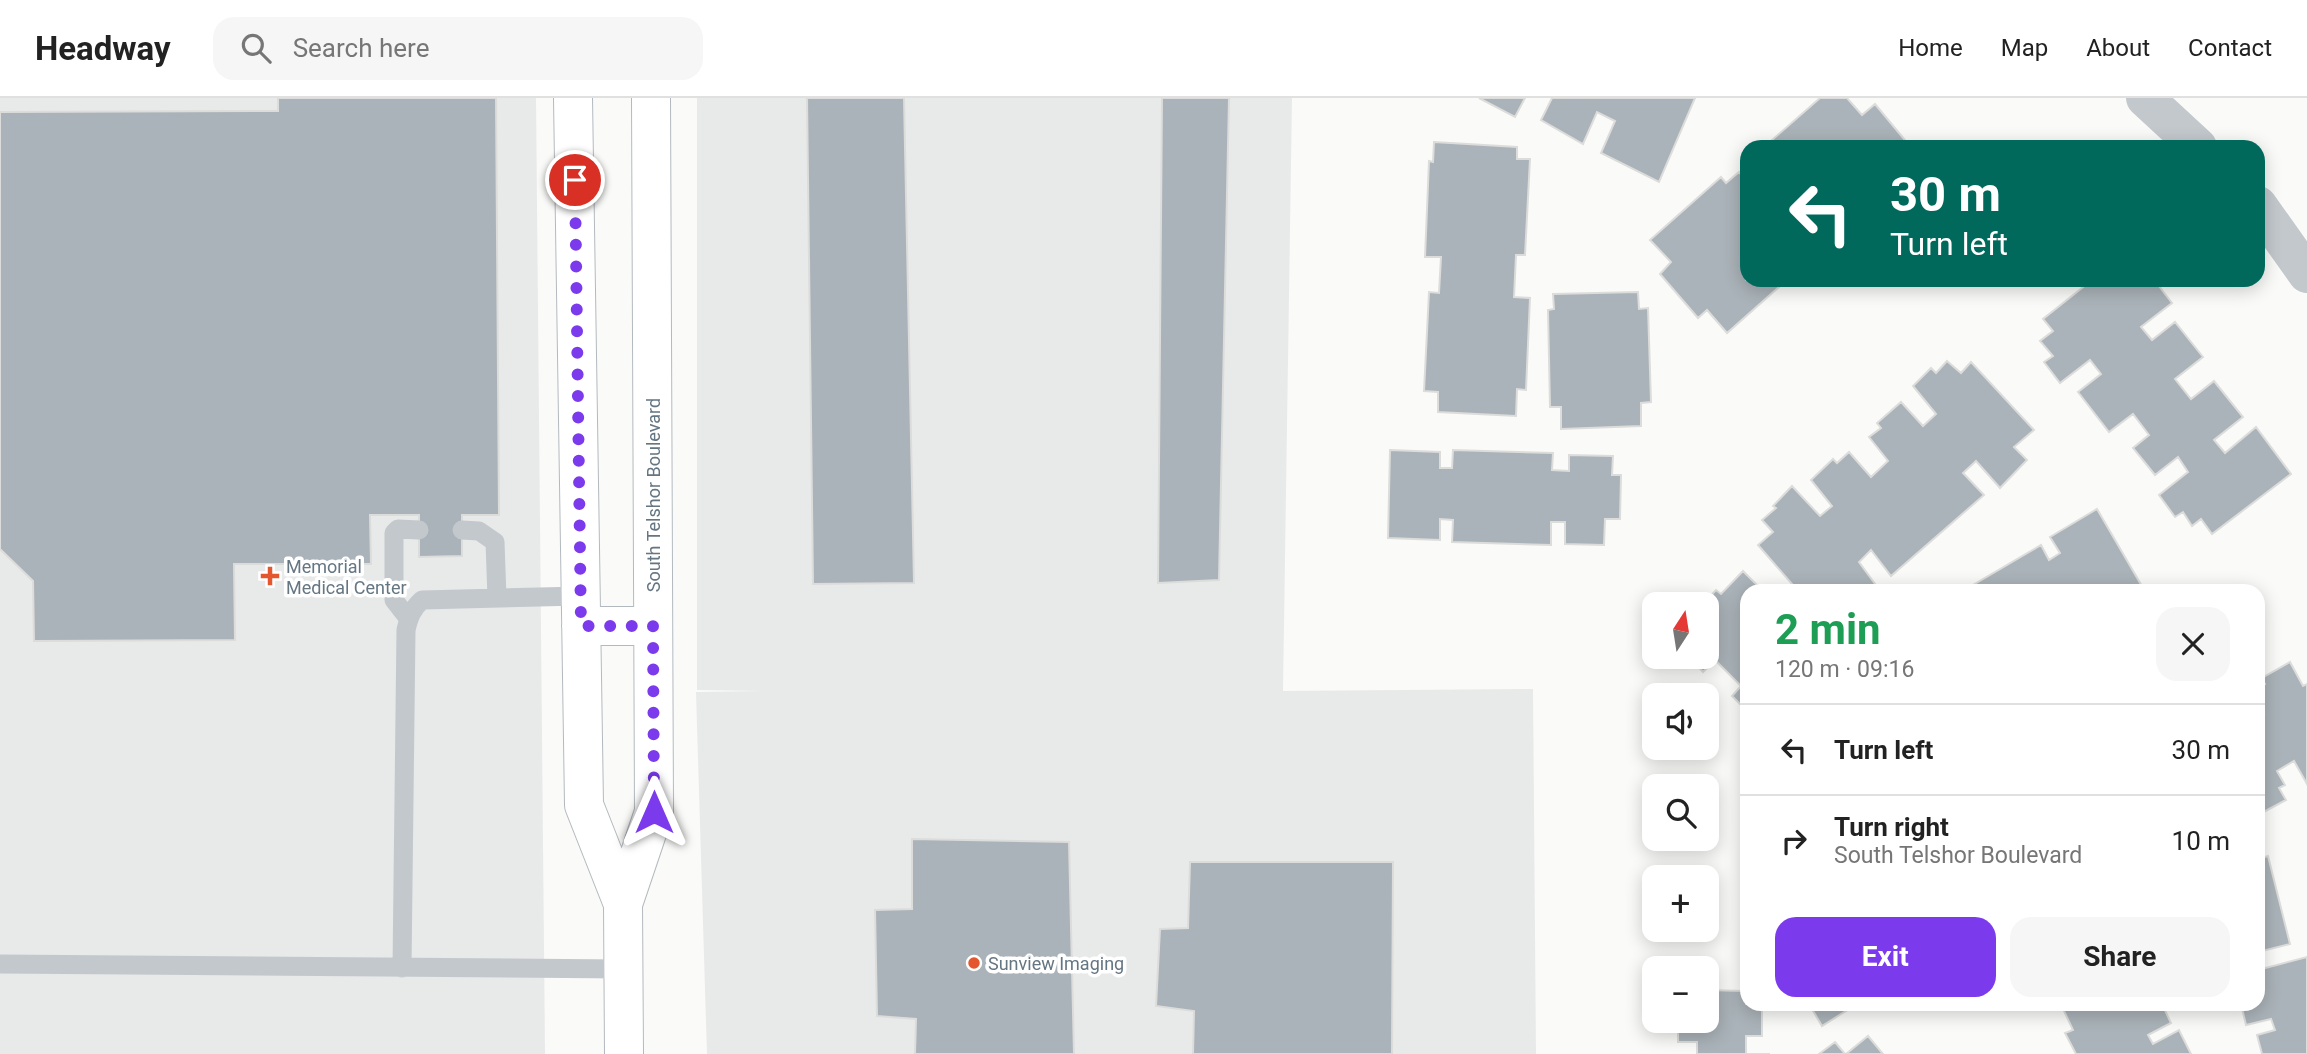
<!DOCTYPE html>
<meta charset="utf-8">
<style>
:root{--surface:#fff;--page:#f6f6f6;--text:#222;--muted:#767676;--line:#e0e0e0;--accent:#7c3aed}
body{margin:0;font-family:Roboto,sans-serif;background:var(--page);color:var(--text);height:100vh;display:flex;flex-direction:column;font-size:26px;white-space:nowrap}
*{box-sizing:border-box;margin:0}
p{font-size:23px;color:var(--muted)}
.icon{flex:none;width:38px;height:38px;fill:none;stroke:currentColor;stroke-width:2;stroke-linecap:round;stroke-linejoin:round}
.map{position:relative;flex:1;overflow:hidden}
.drawer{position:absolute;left:1740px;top:486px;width:525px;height:427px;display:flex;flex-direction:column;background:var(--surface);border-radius:21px;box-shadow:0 4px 18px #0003}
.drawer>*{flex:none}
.banner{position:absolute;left:1740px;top:42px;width:525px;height:147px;border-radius:21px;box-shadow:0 4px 18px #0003;background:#00695c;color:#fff;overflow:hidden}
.needle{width:46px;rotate:12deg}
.controls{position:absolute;left:1642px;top:494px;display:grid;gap:14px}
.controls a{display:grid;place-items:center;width:77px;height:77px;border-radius:14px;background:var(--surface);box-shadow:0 4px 18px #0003;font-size:35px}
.pin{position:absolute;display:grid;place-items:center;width:60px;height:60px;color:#fff;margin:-30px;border:4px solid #fff;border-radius:50%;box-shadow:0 2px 7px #0007}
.me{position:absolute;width:77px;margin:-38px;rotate:0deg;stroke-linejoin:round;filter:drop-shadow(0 0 5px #0008)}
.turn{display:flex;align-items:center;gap:24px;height:147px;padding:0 35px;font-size:32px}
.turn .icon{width:91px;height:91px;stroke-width:2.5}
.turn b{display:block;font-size:49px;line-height:60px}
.round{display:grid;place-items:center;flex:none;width:74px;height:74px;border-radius:21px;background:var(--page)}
.summary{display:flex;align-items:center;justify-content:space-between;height:119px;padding:0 35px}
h1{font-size:42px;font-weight:700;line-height:52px;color:#1e9e55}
.button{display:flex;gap:14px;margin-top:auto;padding:14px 35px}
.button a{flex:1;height:80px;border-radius:21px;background:var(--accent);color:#fff;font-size:28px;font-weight:700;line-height:80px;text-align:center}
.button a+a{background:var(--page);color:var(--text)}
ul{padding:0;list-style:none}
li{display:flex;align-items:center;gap:21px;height:91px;padding:0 35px;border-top:2px solid var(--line)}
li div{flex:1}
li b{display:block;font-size:26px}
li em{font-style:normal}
header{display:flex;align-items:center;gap:42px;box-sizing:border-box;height:98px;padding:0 35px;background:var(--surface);border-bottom:2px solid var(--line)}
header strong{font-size:33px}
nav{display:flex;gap:38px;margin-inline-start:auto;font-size:24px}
.search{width:490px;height:63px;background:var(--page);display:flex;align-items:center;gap:18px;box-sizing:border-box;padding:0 24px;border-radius:21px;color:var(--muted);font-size:26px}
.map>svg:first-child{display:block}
.built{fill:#e8e9e9}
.building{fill:#aab3b9;stroke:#dcdcda;stroke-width:2}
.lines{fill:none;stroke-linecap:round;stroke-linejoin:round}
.secondary-casing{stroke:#b3babf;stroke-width:40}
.service{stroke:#c3c8cc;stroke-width:19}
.tertiary{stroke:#c3c8cc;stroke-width:38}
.secondary{stroke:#fff;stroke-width:38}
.route{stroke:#7c3aed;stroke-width:12;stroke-dasharray:0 21.6}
.poi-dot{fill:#e4572e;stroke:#fff;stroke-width:2.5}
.labels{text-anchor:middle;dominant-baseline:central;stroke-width:7;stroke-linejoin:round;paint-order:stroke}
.street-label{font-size:18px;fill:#657683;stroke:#fff}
.poi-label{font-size:18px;fill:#657683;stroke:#fff;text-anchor:start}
</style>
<header>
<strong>Headway</strong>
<div class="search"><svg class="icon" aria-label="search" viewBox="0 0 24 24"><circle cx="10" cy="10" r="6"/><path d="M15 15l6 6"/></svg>Search here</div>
<nav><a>Home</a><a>Map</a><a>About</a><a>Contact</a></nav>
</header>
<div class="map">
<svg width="2307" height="956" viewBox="0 0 2307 956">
<rect width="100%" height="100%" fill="#fafaf8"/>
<path class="built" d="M 0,0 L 536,0 L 545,956 L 0,956 Z
M 697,0 L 1292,0 L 1283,593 L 1533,591 L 1536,956 L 707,956 L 696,594 L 768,593 L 697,592 Z"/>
<path class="building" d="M 278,0 L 496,0 L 499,417 L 462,417 L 462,458 L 419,459 L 419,417 L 370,417 L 371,466 L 234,466 L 235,542 L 34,543 L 33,483 L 0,451 L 0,14 L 278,13 Z
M 807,0 L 904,0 L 914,485 L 813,486 Z
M 1162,0 L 1229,0 L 1219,482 L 1158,485 Z
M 1479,0 L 1525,0 L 1515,19 Z
M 1552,0 L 1695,0 L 1659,84 L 1601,55 L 1615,23 L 1597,14 L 1583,46 L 1541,22 Z
M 1820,0 L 1847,0 L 1862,17 L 1875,6 L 1909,47 L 1907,49 L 1764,49 Z
M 1434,44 L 1517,49 L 1517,61 L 1530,61 L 1525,157 L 1516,157 L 1514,199 L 1530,200 L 1526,292 L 1517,291 L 1516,318 L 1438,314 L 1438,294 L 1424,293 L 1429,194 L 1439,195 L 1441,159 L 1425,159 L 1429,63 L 1433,64 Z
M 1739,74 L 1746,83 L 1746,182 L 1787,182 L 1727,235 L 1707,212 L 1698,220 L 1660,176 L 1671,164 L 1650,142 L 1721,79 L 1726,85 Z
M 2092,182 L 2155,183 L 2172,205 L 2141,229 L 2152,242 L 2175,224 L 2203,259 L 2175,281 L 2191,301 L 2214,283 L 2243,319 L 2214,342 L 2225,355 L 2256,329 L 2291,376 L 2212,436 L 2201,421 L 2192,428 L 2183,414 L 2175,419 L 2159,397 L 2188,374 L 2178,359 L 2155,377 L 2133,350 L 2149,337 L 2133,316 L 2109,334 L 2078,294 L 2101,276 L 2090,262 L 2060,285 L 2044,264 L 2053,258 L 2040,243 L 2053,233 L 2043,221 Z
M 1638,194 L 1639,211 L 1648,210 L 1651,304 L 1641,305 L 1641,328 L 1561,331 L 1561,309 L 1550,309 L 1548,212 L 1554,211 L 1553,196 Z
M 1947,263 L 1961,275 L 1971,264 L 2034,332 L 2014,349 L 2027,362 L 2000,390 L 1976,363 L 1963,375 L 1984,397 L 1891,478 L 1871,452 L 1859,464 L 1881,494 L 1799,494 L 1758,447 L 1773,434 L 1762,422 L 1776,410 L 1773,408 L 1792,388 L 1820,418 L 1832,408 L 1811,382 L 1833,361 L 1837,365 L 1849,354 L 1871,379 L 1888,363 L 1869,339 L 1881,330 L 1877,325 L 1901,304 L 1923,328 L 1936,316 L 1913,288 L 1931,270 L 1936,275 Z
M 1390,352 L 1440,354 L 1440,370 L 1452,370 L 1453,352 L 1553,355 L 1552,372 L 1569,373 L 1569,357 L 1613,358 L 1612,377 L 1621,377 L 1620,421 L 1605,421 L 1604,447 L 1565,446 L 1565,424 L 1551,424 L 1551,447 L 1452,444 L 1453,422 L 1440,421 L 1440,442 L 1388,440 Z
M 2097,411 L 2143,490 L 2136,494 L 1961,494 L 2041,447 L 2049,462 L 2060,455 L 2050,439 Z
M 1743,473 L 1764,494 L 1746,494 L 1746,612 L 1732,598 L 1741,588 L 1715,562 L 1703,574 L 1689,558 L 1706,558 L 1706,506 L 1703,506 L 1716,492 L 1721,496 Z
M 2290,564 L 2303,588 L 2307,586 L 2307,686 L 2294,663 L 2277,673 L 2285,687 L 2279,690 L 2286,702 L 2258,717 L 2258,619 L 2264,616 L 2258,605 L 2258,590 L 2265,586 L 2262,580 Z
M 912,741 L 1069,744 L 1074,956 L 915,956 L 916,921 L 877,918 L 875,812 L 912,811 Z
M 2268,758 L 2290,846 L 2258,854 L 2258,761 Z
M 1190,764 L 1393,764 L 1392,956 L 1193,956 L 1194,913 L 1156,908 L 1160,831 L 1188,830 Z
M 2307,859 L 2307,956 L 2262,956 L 2257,937 L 2275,932 L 2271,921 L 2246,927 L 2241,906 L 2258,906 L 2258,872 Z
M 1706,892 L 1746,893 L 1746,906 L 1762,906 L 1762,938 L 1746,938 L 1746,956 L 1770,956 L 1697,956 L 1697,944 L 1678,944 L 1678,922 L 1706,922 Z
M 1809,906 L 1857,906 L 1822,928 Z
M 2076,906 L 2162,906 L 2171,925 L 2148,937 L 2153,946 L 2179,932 L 2191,956 L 2076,956 L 2065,935 L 2073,932 L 2064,913 Z
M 1868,938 L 1883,956 L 1846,956 Z
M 1835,944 L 1845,956 L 1819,956 Z"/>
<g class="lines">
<defs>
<path id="secondary" d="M 573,0 L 584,707 L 623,806
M 581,528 L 653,528
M 624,956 L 623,806 L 654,714 L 651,0"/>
</defs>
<use href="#secondary" class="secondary-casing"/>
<path class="service" d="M 462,432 L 479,433 L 495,444 L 497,500
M 408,520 L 394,502 L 394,435 L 398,431 L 419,432
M 0,866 L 623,871
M 402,870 L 406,532 C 409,519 412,511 422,502 L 580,498"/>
<path class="tertiary" d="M 2145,0 L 2198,49
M 2258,107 L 2307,176"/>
<use href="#secondary" class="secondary"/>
</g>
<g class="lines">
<path class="route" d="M 575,82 L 581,528 L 653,528 L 654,714"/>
</g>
<g class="poi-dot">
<path d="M266.5 467.5h7v7h7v7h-7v7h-7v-7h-7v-7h7z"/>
<circle cx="974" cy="865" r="7"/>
</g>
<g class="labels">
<g class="street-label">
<text transform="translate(653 397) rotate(-90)">South Telshor Boulevard</text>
</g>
<g class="poi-label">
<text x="286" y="468">Memorial<tspan x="286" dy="21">Medical Center</tspan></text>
<text x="988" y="865">Sunview Imaging</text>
</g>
</g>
</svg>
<div class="controls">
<a><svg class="needle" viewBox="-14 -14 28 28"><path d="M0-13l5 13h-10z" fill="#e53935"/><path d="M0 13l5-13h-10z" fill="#767676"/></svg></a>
<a><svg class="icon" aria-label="sound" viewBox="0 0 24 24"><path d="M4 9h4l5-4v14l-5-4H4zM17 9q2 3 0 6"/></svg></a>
<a><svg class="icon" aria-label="search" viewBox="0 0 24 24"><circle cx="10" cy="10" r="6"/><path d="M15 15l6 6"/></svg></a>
<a>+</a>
<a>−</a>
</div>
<div class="pin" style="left:575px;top:82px;background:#d93025"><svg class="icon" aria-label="arrive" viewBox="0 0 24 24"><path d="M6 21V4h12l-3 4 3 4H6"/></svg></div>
<svg class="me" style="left:654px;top:714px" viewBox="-20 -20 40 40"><path d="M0-17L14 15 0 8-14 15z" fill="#7c3aed" stroke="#fff" stroke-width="4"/></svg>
<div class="banner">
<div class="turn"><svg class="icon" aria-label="left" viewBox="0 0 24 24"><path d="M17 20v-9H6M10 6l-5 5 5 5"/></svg><div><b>30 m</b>Turn left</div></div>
</div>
<section class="drawer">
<div class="summary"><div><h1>2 min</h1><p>120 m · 09:16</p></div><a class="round"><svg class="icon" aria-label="close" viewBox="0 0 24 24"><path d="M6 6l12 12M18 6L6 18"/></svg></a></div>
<ul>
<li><svg class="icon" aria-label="left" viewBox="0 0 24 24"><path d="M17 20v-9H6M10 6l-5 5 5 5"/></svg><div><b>Turn left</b></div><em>30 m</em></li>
<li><svg class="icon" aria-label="right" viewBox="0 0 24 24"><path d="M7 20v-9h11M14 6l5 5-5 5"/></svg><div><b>Turn right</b><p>South Telshor Boulevard</p></div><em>10 m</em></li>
</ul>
<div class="button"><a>Exit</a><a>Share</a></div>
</section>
</div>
